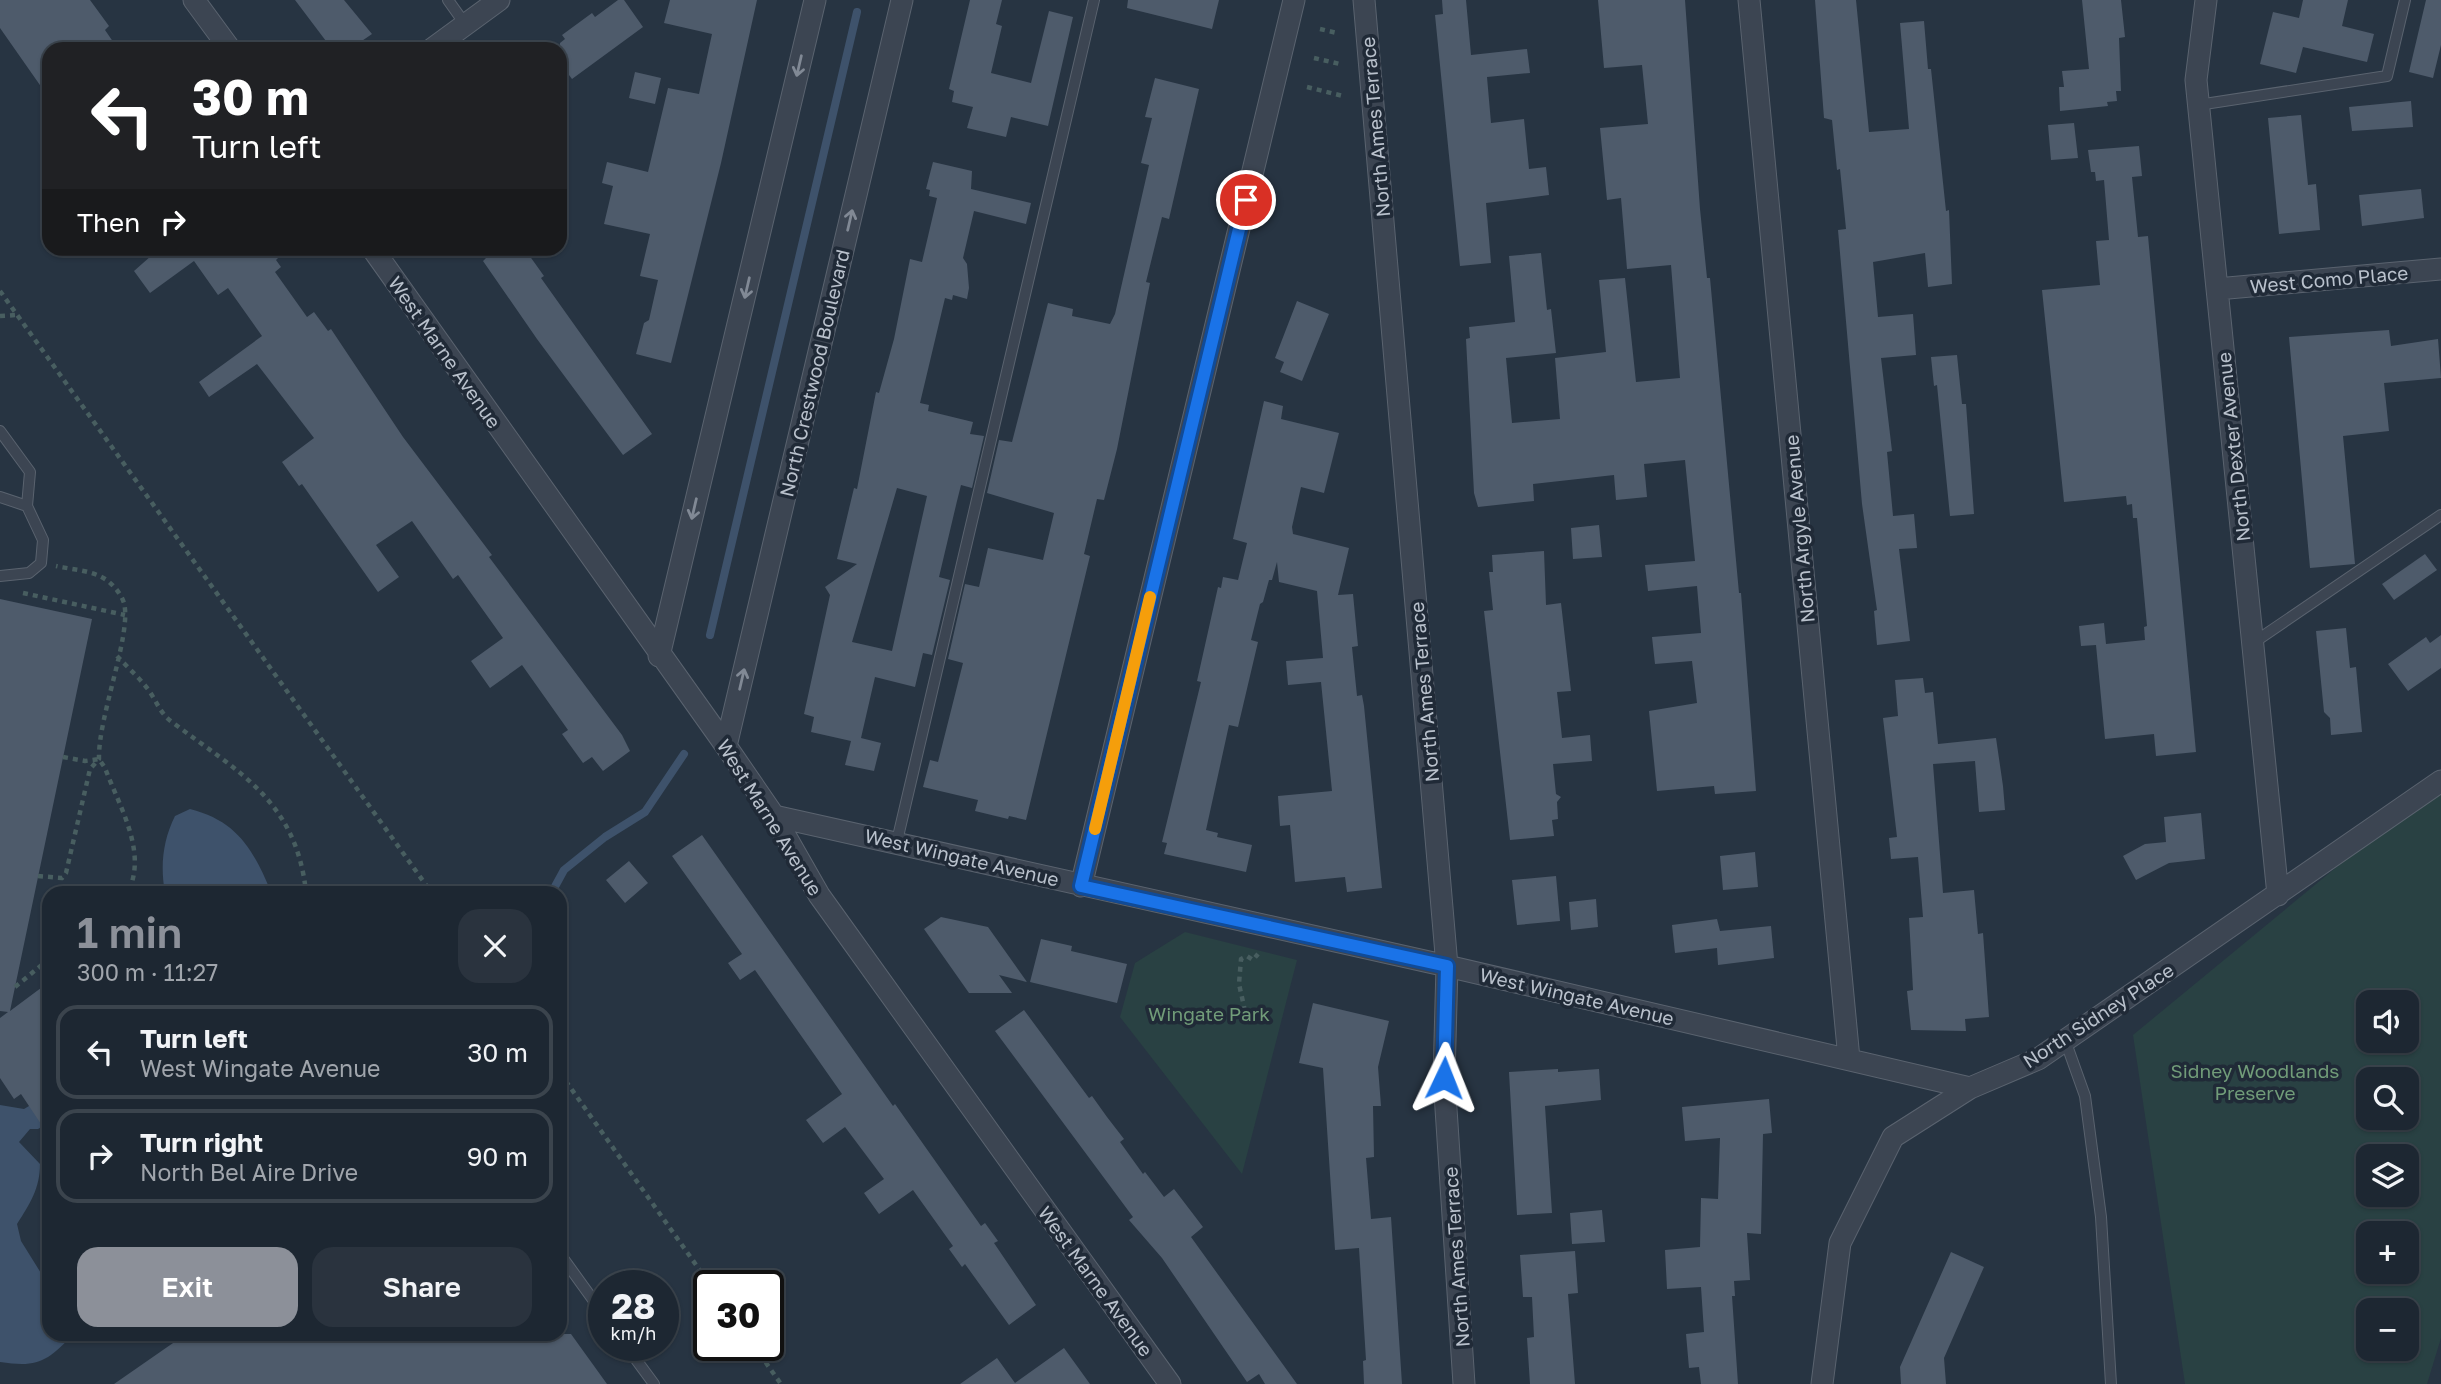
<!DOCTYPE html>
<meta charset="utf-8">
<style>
:root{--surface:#1d2732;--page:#2a333e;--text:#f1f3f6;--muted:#a0a5ac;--line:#3b444d;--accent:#8c9099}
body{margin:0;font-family:"Golos Text",sans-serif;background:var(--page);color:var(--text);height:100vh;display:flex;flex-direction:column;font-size:26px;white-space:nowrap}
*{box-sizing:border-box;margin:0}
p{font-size:23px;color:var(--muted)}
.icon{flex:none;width:38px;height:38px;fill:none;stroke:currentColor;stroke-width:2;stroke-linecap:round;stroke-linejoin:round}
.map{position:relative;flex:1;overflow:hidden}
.side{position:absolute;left:42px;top:886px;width:525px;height:455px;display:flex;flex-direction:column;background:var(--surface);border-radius:21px;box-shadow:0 2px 5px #0004,0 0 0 2px var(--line)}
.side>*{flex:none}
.guide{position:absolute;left:42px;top:42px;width:525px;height:214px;border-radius:21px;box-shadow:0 2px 5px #0004,0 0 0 2px var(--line);background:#202124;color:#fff;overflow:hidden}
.controls{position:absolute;left:2356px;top:990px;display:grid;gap:14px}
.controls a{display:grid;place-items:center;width:63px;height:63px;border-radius:14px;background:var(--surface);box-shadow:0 2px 5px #0004,0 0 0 2px var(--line);font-size:35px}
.speed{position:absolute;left:588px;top:1270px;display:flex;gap:14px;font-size:35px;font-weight:700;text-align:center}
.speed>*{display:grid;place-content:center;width:91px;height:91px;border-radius:50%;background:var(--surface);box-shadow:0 2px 5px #0004,0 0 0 2px var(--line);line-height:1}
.speed small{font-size:18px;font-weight:400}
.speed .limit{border:4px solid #111;border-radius:10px;background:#fff;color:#111}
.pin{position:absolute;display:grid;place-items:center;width:60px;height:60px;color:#fff;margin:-30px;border:4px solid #fff;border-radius:50%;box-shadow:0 2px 7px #0007}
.me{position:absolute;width:77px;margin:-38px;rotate:2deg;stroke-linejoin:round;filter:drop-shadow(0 0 5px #0008)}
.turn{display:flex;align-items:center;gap:24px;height:147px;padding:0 35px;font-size:32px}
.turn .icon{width:91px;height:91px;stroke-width:2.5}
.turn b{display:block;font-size:49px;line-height:60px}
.then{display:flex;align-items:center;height:66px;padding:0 35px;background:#0003;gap:14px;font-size:26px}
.round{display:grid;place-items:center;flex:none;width:74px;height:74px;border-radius:21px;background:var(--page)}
.overview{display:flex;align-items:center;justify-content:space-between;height:119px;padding:0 35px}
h1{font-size:42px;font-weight:600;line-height:52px;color:var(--accent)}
.cta{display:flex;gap:14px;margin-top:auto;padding:14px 35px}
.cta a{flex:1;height:80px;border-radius:21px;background:var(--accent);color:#fff;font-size:28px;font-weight:600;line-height:80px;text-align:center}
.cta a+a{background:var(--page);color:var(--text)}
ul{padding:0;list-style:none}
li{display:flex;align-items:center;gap:21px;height:94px;margin:0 14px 10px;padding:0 21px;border:4px solid var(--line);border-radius:21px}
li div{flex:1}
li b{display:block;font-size:26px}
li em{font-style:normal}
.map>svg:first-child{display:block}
.green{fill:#294143;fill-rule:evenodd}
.water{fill:#3e526b}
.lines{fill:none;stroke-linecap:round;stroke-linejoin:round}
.stream{stroke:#3e526b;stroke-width:8}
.building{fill:#4e5b6b;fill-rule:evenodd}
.lane-casing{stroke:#5a636f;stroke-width:12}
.street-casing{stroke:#5a636f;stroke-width:23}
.path{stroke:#485e60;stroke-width:4.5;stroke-dasharray:5 5;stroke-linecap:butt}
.lane{stroke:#3c4552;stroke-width:10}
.street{stroke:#3c4552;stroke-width:21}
.oneway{stroke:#818995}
.route-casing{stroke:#114b97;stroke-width:18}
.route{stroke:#1a73e8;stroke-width:12}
.slow{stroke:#f59e0b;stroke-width:12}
.labels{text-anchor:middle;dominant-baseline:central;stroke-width:7;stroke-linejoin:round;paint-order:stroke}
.street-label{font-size:19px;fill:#b9c1cc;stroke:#202a37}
.park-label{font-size:19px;fill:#719c79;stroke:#202a37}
</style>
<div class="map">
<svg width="2441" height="1384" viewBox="0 0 2441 1384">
<rect width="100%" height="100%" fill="#273442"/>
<path class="green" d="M 2441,781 L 2441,1338 L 2427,1384 L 2185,1384 L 2133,1035 ZM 2368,1003 L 2406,1003 L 2406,1041 L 2368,1041 ZM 2368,1080 L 2406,1080 L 2406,1118 L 2368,1118 ZM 2368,1157 L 2406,1157 L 2406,1195 L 2368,1195 ZM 2368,1234 L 2406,1234 L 2406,1272 L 2368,1272 ZM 2368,1311 L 2406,1311 L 2406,1349 L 2368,1349 Z
M 1185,932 L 1297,960 L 1242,1174 L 1120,1017 L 1135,963 Z"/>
<path class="water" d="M 190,809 C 237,821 253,849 271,892 L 165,892 C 160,866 163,840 175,816 Z
M 49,1094 L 49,1123 L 38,1129 L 30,1129 L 19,1142 L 40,1164 C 40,1188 30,1204 17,1224 L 21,1241 L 49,1286 L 49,1334 L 74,1334 C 47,1361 39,1368 0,1362 L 0,1105 L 24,1109 Z"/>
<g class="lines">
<path class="stream" d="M 710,635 L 857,12
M 552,892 L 564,870 L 605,837 L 645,812 L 684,754"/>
</g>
<path class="building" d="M 0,0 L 90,0 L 109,26 L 105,30 L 118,49 L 49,49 L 49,98 L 0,28 Z
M 295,0 L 344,0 L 372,34 L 350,49 L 332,49 Z
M 618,0 L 624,0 L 643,27 L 572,79 L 560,63 L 560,43 L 565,39 L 562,35 L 592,13 L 595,17 Z
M 670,0 L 757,0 L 721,163 L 671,363 L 636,354 L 644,323 L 649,320 L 658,280 L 640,276 L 650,234 L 604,224 L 613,186 L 602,183 L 607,162 L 648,172 L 668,88 L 699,94 L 712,34 L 664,23 Z
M 970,0 L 1002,0 L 996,24 L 1002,26 L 991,73 L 1031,83 L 1049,11 L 1073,17 L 1048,126 L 1011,117 L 1006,137 L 967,128 L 973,107 L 952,102 L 954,91 L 949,89 Z
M 1128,0 L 1219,0 L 1212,29 L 1127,8 Z
M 1442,0 L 1466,0 L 1471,55 L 1527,49 L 1530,73 L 1487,77 L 1491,123 L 1524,119 L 1529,169 L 1546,167 L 1549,195 L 1486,203 L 1491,263 L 1460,266 L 1435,15 L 1443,14 Z
M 1598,0 L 1685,0 L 1700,209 L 1707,278 L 1710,278 L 1739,593 L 1741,593 L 1756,791 L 1715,794 L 1714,786 L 1657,791 L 1649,711 L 1697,703 L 1692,661 L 1655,664 L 1652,637 L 1701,633 L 1697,586 L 1648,591 L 1645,565 L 1695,561 L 1685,460 L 1644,464 L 1647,497 L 1616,500 L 1614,475 L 1533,484 L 1534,501 L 1478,507 L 1474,493 L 1466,339 L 1470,338 L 1469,327 L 1515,322 L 1509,256 L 1541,253 L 1547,310 L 1551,309 L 1556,353 L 1506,358 L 1512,423 L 1560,419 L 1555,358 L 1606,352 L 1599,280 L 1625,278 L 1636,382 L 1680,378 L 1671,265 L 1627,269 L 1621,198 L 1607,200 L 1600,128 L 1648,124 L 1642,65 L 1604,68 Z
M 1815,0 L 1856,0 L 1869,132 L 1909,129 L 1900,23 L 1924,21 L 1928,69 L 1931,69 L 1946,211 L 1949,210 L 1952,284 L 1928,287 L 1925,253 L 1873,262 L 1878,317 L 1913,314 L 1916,355 L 1881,358 L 1892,451 L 1887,452 L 1893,516 L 1914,514 L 1917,548 L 1899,549 L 1910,641 L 1877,645 L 1874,611 L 1877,610 L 1862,504 L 1838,230 L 1846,229 L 1840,169 L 1837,170 L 1832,120 L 1824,118 Z
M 2082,0 L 2121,0 L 2125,37 L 2119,38 L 2121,91 L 2116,91 L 2117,101 L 2107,102 L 2108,106 L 2060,111 L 2059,87 L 2064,87 L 2062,71 L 2089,69 Z
M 2303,0 L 2348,0 L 2342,26 L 2374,34 L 2367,62 L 2303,47 L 2296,73 L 2260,64 L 2273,12 L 2299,18 Z
M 2426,0 L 2441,0 L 2441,45 L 2433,78 L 2409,72 Z
M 635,72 L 661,78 L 655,104 L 629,98 Z
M 1155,78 L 1199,89 L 1169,219 L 1162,217 L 1146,282 L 1150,283 L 1117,449 L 1104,500 L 1097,499 L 1084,554 L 1090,556 L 1026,820 L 1009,816 L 1008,819 L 975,811 L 978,800 L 923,787 L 930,760 L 938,762 L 963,663 L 948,659 L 965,584 L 979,587 L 988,548 L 1043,560 L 1054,513 L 987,493 L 999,440 L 1012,442 L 1048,303 L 1073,309 L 1072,316 L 1110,324 L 1115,314 L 1149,165 L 1141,163 L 1152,118 L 1145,117 Z
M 2411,101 L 2413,127 L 2352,131 L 2349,107 Z
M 2301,115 L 2308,185 L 2316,184 L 2320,230 L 2279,234 L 2268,118 Z
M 2074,123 L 2078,158 L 2051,160 L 2048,125 Z
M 2139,146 L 2142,176 L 2132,177 L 2138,237 L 2148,236 L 2196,752 L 2156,756 L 2154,734 L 2105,739 L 2096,645 L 2081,646 L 2079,626 L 2104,623 L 2106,644 L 2145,640 L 2144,627 L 2147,626 L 2137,518 L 2133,518 L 2132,504 L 2127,505 L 2126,496 L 2064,502 L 2042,290 L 2100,285 L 2096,241 L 2109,240 L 2104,180 L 2096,181 L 2095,172 L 2091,172 L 2088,150 Z
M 933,162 L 972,171 L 971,189 L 1031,203 L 1026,224 L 974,211 L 963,258 L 967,264 L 969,288 L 967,299 L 953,295 L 952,300 L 945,298 L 920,403 L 929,405 L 928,411 L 973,422 L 970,434 L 984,436 L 972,488 L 961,485 L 957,501 L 939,577 L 950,580 L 932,655 L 923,653 L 915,687 L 875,677 L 861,738 L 881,743 L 874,771 L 845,765 L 851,741 L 811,732 L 814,717 L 804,714 L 830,595 L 825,587 L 857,564 L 837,559 L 854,488 L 857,489 L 876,392 L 879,393 L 894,339 L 910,259 L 922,262 L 937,198 L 929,196 L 930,190 L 926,189 ZM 897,488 L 927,496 L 892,651 L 852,642 Z
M 2421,189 L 2424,218 L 2362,226 L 2359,195 Z
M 160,248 L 288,248 L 276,260 L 281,267 L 275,272 L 307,317 L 314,312 L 328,331 L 331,329 L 403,437 L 492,555 L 489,557 L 622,735 L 630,751 L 603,771 L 592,757 L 583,763 L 562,734 L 568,730 L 522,665 L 490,688 L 471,661 L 503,638 L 458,575 L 453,579 L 412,521 L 376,545 L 399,577 L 378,592 L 302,484 L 299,486 L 282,462 L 314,438 L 257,364 L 209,397 L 199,382 L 262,336 L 228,288 L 218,295 L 194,261 L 150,293 L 134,271 Z
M 479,248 L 524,248 L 544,276 L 541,278 L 652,434 L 623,455 L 537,339 L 483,261 L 486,258 Z
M 1297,301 L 1329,314 L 1302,381 L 1280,372 L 1284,362 L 1275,358 Z
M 2389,330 L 2391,346 L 2438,339 L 2441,378 L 2384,383 L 2389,431 L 2343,436 L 2355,564 L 2310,568 L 2289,337 Z
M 1957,355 L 1962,404 L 1966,404 L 1974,514 L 1950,516 L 1937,385 L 1934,386 L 1931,357 Z
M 1264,401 L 1283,406 L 1281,419 L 1339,433 L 1324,493 L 1301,487 L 1292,527 L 1293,534 L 1349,548 L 1338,595 L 1353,594 L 1358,646 L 1352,647 L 1357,696 L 1362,695 L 1364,706 L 1382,888 L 1347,892 L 1345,877 L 1295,882 L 1290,825 L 1280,826 L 1278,796 L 1332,791 L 1321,682 L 1288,685 L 1286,661 L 1323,658 L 1317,591 L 1279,582 L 1277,562 L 1272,580 L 1269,580 L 1263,602 L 1260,604 L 1251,640 L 1258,642 L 1238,727 L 1229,725 L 1206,830 L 1218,833 L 1217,837 L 1252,845 L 1246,872 L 1164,854 L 1167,843 L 1162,842 L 1201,682 L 1197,681 L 1218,587 L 1221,588 L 1223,577 L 1238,580 L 1247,543 L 1233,539 Z
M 1599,525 L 1602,557 L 1573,559 L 1571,528 Z
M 1544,551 L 1546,605 L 1561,603 L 1571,691 L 1557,692 L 1562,738 L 1590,735 L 1592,761 L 1553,764 L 1556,794 L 1561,797 L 1557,802 L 1558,819 L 1552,820 L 1554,836 L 1510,840 L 1484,611 L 1493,610 L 1489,572 L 1493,572 L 1492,555 Z
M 2425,554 L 2437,570 L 2394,600 L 2382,584 Z
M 0,599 L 92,619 L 10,1011 L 49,982 L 49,1136 L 21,1094 L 14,1099 L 0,1078 L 0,1018 L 8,1012 L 0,1011 Z
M 2346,628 L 2350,668 L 2356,667 L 2362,732 L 2331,735 L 2330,718 L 2324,712 L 2316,631 Z
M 2441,635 L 2441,668 L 2408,691 L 2388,664 L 2426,637 L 2430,643 Z
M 1923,678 L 1925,693 L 1933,692 L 1938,744 L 1996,738 L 2003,786 L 2005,810 L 1979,812 L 1975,761 L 1933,764 L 1943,893 L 1974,890 L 1978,934 L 1983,933 L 1989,1017 L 1965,1019 L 1966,1031 L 1911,1030 L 1907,991 L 1913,990 L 1909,918 L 1923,917 L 1918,857 L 1891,859 L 1889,838 L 1897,837 L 1883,718 L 1898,716 L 1895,680 Z
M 2201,813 L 2205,859 L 2169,863 L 2136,880 L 2123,856 L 2145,844 L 2166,842 L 2164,817 Z
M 702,835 L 893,1106 L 895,1104 L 981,1226 L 985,1223 L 998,1241 L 994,1243 L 1036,1305 L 1009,1325 L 965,1264 L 962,1267 L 949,1249 L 953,1246 L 913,1190 L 879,1214 L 864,1193 L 884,1179 L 845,1127 L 823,1143 L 806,1120 L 842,1094 L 755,970 L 740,980 L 728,963 L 742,954 L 672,856 Z
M 1755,852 L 1758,887 L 1723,890 L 1720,856 Z
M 629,861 L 648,883 L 625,903 L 606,880 Z
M 1556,876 L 1560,921 L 1517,925 L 1512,880 Z
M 1596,899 L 1598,927 L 1571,930 L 1569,902 Z
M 941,917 L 988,927 L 1027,982 L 999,975 L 1012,993 L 969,993 L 924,929 Z
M 1717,919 L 1720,931 L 1771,926 L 1774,958 L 1718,965 L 1717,948 L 1675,953 L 1672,925 Z
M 1041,939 L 1072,946 L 1071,951 L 1127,964 L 1117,1003 L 1030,982 Z
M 1313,1003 L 1389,1021 L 1378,1067 L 1381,1106 L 1373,1106 L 1374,1157 L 1366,1158 L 1371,1219 L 1391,1217 L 1402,1384 L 1364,1384 L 1363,1361 L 1366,1360 L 1359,1248 L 1335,1250 L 1323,1068 L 1299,1063 Z
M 1024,1010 L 1089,1098 L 1092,1096 L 1107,1117 L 1124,1139 L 1120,1142 L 1143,1174 L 1145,1172 L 1164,1197 L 1174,1189 L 1203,1227 L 1191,1237 L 1297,1384 L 1265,1384 L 1259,1374 L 1247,1382 L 1162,1258 L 1129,1220 L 1133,1217 L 995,1031 Z
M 1558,1069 L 1558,1072 L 1599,1069 L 1601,1100 L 1545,1106 L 1552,1213 L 1517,1215 L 1509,1072 Z
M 1769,1099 L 1772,1133 L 1763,1134 L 1761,1234 L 1747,1233 L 1750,1280 L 1734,1281 L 1735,1296 L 1732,1296 L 1738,1384 L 1701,1384 L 1699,1367 L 1689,1368 L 1686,1334 L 1704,1332 L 1701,1287 L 1667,1289 L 1665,1250 L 1700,1247 L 1701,1198 L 1718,1199 L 1720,1138 L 1685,1141 L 1682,1107 Z
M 1602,1210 L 1605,1242 L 1572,1244 L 1570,1213 Z
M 1575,1251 L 1578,1293 L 1568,1294 L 1575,1384 L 1530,1384 L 1527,1338 L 1534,1337 L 1532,1297 L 1523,1297 L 1520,1255 Z
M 1951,1252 L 1984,1267 L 1944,1358 L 1946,1384 L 1901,1384 L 1900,1367 Z
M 186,1334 L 571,1334 L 607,1384 L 114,1384 Z
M 1064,1348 L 1090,1384 L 960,1384 L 997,1358 L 1015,1383 Z"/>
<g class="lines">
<defs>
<path id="lane" d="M 448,0 L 465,24
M 2198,105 L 2387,76 L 2405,0
M 0,431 L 30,472 L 27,506
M 0,497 L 27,506 L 43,540 L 41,563 L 29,573 L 0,576
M 2253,643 L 2441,515
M 897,841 L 1094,0
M 2065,1040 L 2085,1096 L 2101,1217 L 2111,1384
M 560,1254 L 604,1315
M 626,1346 L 654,1384"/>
<path id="street" d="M 194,0 L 230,49
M 1364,0 L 1447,966 L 1444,1078 L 1464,1384
M 1749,0 L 1849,1059
M 2206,0 L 2196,80 L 2278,895
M 432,49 L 499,0
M 372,248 L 726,746 L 774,816 L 819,895 L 1170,1384
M 2217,289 L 2441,269
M 659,656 L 815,0
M 726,746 L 902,0
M 774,816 L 1447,966 L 1970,1088
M 1081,886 L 1294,0
M 1822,1384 L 1840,1243 L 1893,1137 L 1970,1088 L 2038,1059 L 2441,781"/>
</defs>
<use href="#lane" class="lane-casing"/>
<use href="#street" class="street-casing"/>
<path class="path" d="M 1320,29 L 1337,33
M 1314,58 L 1340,64
M 1307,87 L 1343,96
M 0,291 L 431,892
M 0,316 L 17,315
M 23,593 L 125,615
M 117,656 C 128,668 141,679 150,692 C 157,703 161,714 172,722 C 238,772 296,800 306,892
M 63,757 L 85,761 L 99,759 L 105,768 C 119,806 148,852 128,892
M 38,876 L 62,878 L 66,873 L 90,769 L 99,759 C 98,716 132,635 124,603 C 121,594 115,587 108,581 C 93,570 74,570 56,566
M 15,987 L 49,959
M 1245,1011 L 1239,984 L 1241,959 L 1247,956 L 1253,960 L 1258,954
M 560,1073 L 711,1286
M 754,1346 L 781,1384"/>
<use href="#lane" class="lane"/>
<use href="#street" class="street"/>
</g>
<defs><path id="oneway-shaft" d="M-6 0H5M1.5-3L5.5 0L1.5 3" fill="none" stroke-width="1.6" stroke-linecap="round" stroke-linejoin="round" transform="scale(1.75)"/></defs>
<g class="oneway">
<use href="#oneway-shaft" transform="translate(799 66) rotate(103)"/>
<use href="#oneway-shaft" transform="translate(850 220) rotate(-77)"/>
<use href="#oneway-shaft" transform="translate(747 288) rotate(103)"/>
<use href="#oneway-shaft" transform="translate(694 509) rotate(103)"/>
<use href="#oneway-shaft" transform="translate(742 679) rotate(-77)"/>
</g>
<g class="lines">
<defs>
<path id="route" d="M 1246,200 L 1081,886 L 1447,966 L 1444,1078"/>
</defs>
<use href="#route" class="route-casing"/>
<use href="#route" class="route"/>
<path class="slow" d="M 1095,829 L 1150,597"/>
</g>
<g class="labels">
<g class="street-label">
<text transform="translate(1375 127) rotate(-95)">North Ames Terrace</text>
<text transform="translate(2329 279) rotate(-5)">West Como Place</text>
<text transform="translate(445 352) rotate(55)">West Marne Avenue</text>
<text transform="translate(814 373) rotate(-77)">North Crestwood Boulevard</text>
<text transform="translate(2233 447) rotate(-96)">North Dexter Avenue</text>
<text transform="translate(1799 529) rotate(-95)">North Argyle Avenue</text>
<text transform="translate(1424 692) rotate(-95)">North Ames Terrace</text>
<text transform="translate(770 817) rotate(58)">West Marne Avenue</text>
<text transform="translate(962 857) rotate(13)">West Wingate Avenue</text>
<text transform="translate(1577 996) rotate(13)">West Wingate Avenue</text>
<text transform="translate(2098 1015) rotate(-33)">North Sidney Place</text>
<text transform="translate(1456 1257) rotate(-94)">North Ames Terrace</text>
<text transform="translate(1096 1281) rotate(54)">West Marne Avenue</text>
</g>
<g class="park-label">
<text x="1209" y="1013">Wingate Park</text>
<text x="2255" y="1070">Sidney Woodlands<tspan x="2255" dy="22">Preserve</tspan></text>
</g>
</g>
</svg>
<div class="controls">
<a><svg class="icon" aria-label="sound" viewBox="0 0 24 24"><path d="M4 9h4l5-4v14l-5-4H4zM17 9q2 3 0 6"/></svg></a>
<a><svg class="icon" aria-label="search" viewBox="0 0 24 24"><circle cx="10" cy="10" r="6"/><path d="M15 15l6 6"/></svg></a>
<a><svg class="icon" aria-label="layers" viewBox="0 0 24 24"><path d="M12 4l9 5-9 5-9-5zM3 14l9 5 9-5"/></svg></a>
<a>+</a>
<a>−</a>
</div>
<div class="speed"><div>28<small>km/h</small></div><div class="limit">30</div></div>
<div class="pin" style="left:1246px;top:200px;background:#d93025"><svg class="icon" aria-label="arrive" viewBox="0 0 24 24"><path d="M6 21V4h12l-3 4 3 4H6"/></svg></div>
<svg class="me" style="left:1444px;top:1078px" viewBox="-20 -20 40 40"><path d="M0-17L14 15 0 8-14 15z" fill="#1a73e8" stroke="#fff" stroke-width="4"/></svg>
<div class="guide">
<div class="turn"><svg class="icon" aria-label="left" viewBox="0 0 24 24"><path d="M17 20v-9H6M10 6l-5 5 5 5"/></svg><div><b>30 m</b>Turn left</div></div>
<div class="then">Then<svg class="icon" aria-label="right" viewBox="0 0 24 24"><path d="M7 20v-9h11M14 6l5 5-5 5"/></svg></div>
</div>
<section class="side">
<div class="overview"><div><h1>1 min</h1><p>300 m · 11:27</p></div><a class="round"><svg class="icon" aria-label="close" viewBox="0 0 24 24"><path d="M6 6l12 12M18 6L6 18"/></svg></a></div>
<ul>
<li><svg class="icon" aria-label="left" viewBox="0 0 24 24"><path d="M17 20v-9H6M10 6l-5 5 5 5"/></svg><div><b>Turn left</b><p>West Wingate Avenue</p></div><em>30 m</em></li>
<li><svg class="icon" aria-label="right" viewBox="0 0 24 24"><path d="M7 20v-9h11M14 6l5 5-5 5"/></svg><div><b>Turn right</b><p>North Bel Aire Drive</p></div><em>90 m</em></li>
</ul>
<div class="cta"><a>Exit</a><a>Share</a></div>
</section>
</div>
